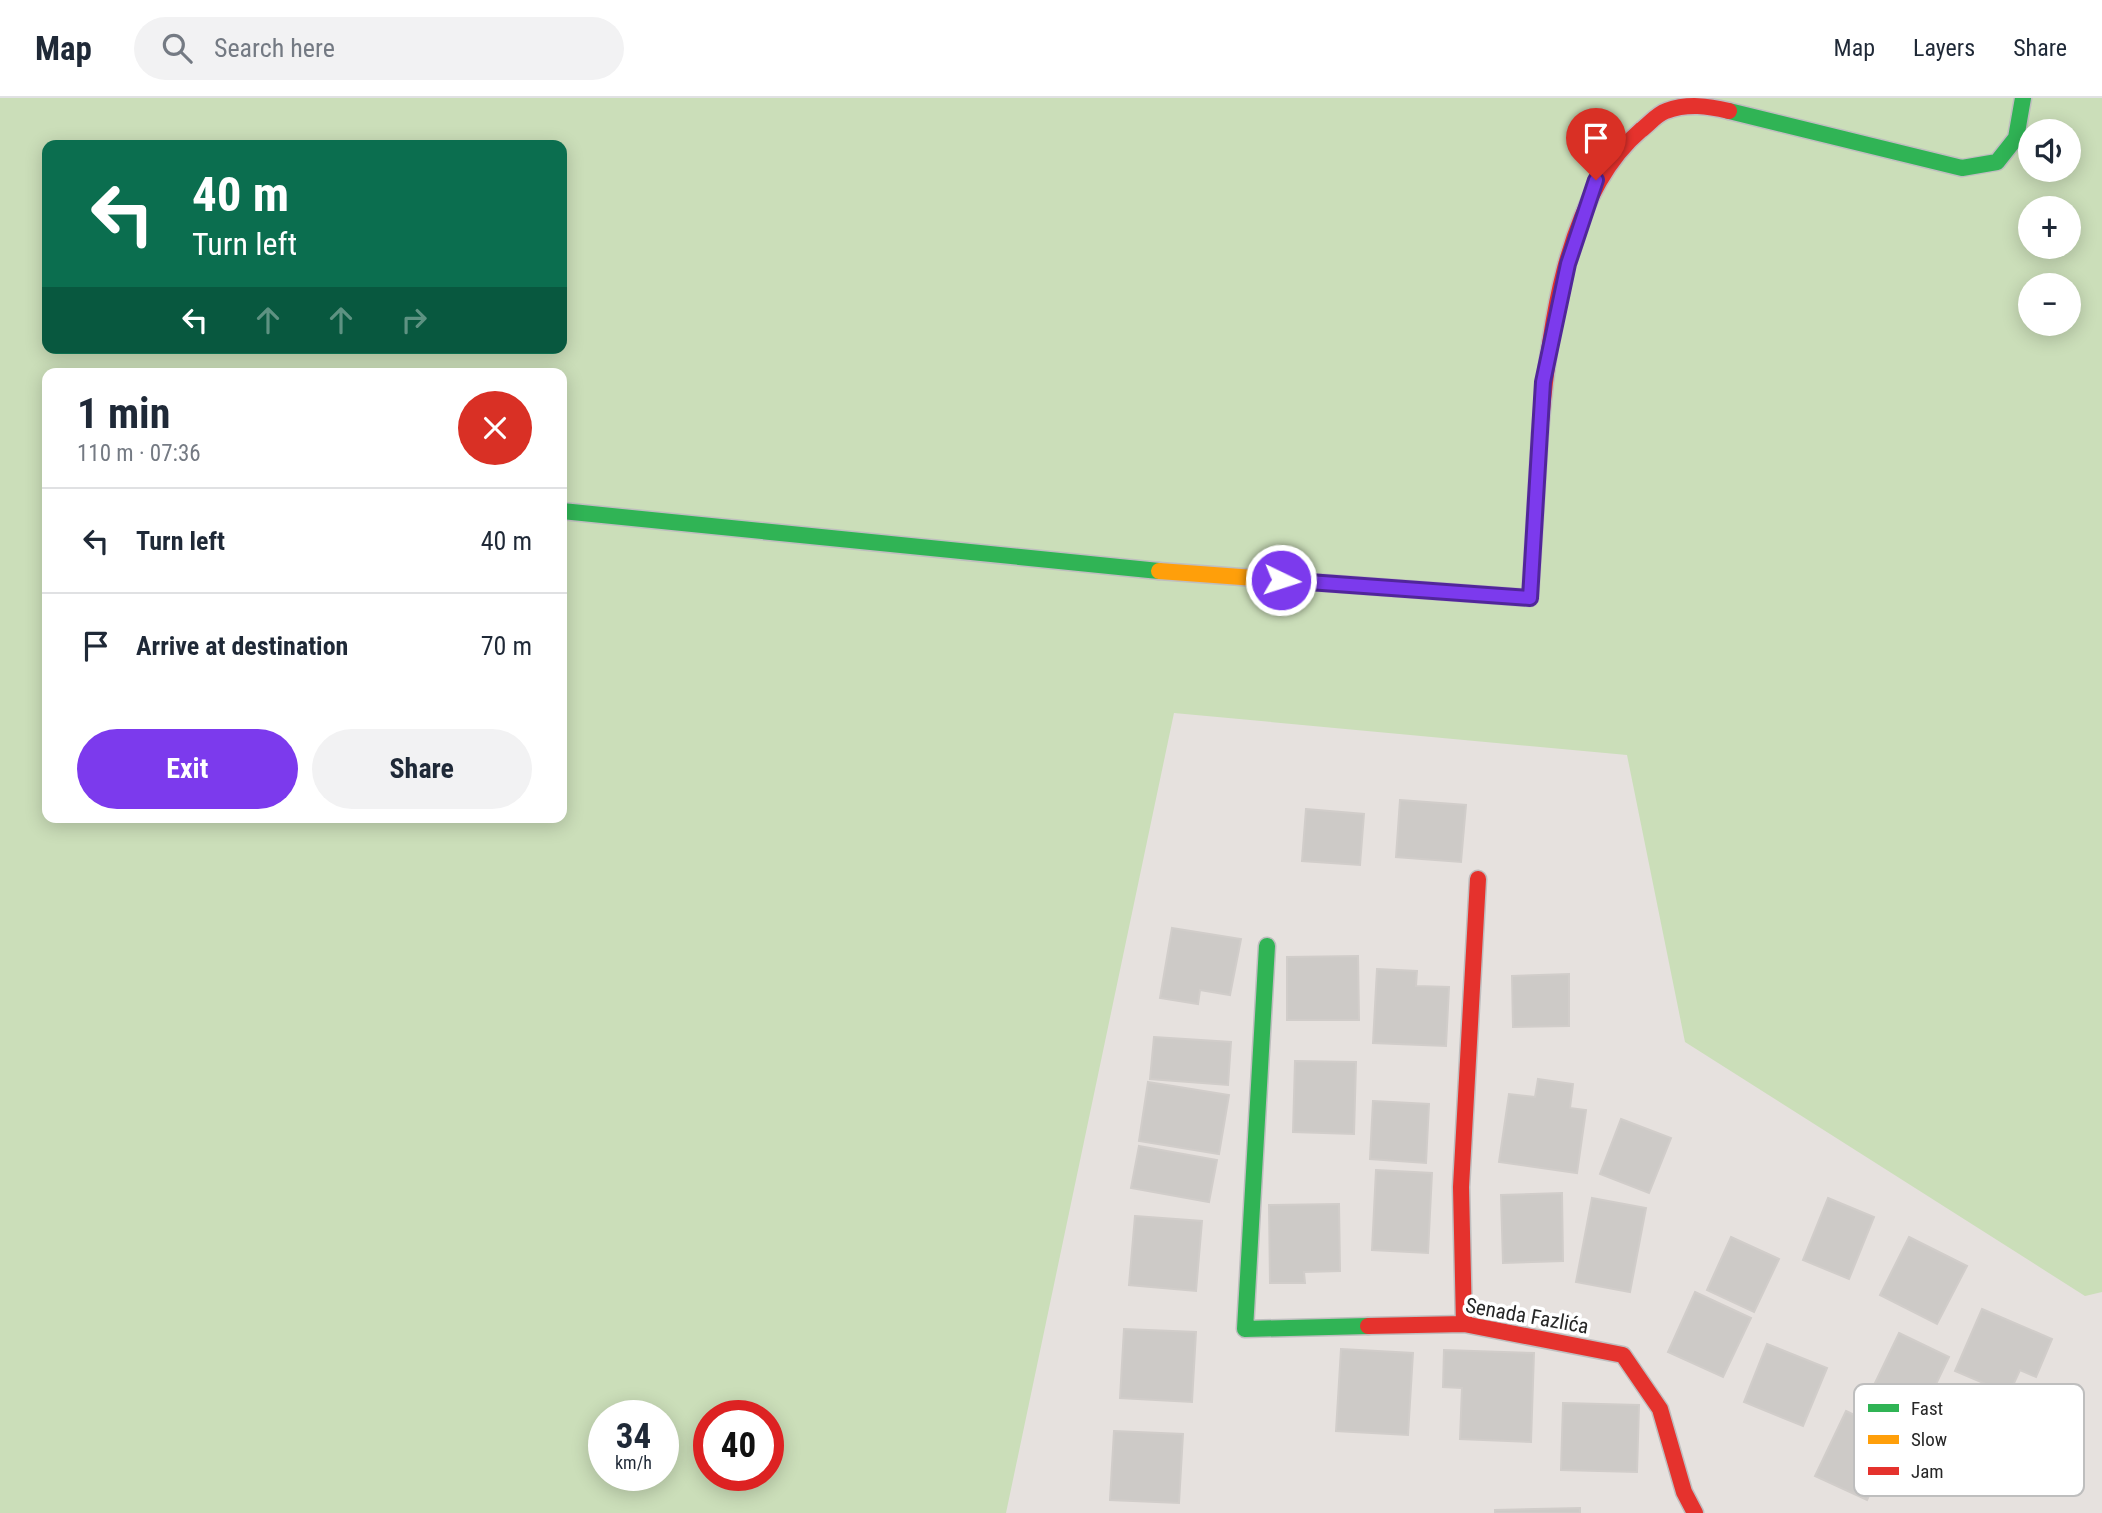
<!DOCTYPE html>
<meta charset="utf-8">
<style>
:root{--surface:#fff;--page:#f2f2f3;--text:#1f2937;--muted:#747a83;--line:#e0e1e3;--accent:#7c3aed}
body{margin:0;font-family:"Roboto Condensed",sans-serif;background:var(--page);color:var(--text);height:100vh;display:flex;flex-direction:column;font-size:26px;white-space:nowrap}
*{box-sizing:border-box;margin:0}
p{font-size:23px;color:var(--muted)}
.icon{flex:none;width:38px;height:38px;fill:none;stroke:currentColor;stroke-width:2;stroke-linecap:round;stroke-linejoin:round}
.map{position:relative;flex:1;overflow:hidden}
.details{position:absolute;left:42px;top:270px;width:525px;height:455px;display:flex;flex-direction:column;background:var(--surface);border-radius:14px;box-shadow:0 4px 18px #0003}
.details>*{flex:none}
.hud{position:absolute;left:42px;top:42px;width:525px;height:214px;border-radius:14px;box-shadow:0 4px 18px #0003;background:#0b6e4f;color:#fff;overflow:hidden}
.buttons{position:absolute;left:2018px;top:21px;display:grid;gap:14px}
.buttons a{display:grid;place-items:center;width:63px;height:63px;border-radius:50%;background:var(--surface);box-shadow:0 4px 18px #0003;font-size:35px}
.speed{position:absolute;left:588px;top:1302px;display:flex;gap:14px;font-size:35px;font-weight:700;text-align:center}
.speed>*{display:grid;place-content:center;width:91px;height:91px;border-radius:50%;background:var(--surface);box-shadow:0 4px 18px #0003;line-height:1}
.speed small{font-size:18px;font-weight:400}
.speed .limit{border:10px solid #d22;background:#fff;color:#111}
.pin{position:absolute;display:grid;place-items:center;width:60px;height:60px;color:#fff;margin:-72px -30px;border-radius:50% 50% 50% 0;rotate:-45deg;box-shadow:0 0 7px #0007}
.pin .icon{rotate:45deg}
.me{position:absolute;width:77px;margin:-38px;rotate:94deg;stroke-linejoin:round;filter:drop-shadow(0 0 5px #0008)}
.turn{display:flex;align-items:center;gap:24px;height:147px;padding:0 35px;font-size:32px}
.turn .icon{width:91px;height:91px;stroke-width:2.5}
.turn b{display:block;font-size:49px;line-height:60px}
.lanes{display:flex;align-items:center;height:66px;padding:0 35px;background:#0003;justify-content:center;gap:35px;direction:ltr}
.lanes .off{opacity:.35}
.round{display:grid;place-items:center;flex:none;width:74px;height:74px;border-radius:37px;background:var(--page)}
.headline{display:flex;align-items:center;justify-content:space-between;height:119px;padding:0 35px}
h1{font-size:42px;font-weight:700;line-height:52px}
.cta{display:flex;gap:14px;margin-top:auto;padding:14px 35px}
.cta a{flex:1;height:80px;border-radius:42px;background:var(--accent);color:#fff;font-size:28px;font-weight:700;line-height:80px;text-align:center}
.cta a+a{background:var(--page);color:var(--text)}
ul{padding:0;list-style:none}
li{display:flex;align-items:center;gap:21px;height:105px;padding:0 35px;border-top:2px solid var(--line)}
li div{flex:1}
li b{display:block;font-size:26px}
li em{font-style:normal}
header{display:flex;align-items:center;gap:42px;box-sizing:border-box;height:98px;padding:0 35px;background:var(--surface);border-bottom:2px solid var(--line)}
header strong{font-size:33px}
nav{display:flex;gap:38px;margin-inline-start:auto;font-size:24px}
.search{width:490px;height:63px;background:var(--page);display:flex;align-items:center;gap:18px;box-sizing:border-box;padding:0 24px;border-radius:38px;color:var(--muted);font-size:26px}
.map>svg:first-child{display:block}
.green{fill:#cbdeb9;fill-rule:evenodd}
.building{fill:#cdcac7;stroke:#d1cdca;stroke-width:2}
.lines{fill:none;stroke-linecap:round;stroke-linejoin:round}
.fast-casing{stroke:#bfbebf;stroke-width:19}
.slow-casing{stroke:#bfbebf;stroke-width:19}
.jam-casing{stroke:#bfbebf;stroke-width:19}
.fast{stroke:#30b455;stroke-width:16}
.slow{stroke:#ff9f0a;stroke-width:16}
.jam{stroke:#e5322d;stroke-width:16}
.route-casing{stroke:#51269a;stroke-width:18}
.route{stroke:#7c3aed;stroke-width:12}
.labels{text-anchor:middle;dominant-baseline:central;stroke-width:7;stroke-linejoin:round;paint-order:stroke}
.street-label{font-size:21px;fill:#272727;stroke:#fff}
.key{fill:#fff;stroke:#bebebe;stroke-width:2}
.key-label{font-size:19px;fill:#272727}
</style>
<header>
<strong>Map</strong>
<div class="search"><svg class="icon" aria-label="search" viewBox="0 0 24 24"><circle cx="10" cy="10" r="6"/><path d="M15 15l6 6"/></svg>Search here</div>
<nav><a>Map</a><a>Layers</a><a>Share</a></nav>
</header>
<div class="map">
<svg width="2102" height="1415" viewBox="0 0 2102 1415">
<rect width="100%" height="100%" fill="#e6e1de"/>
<path class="green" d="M 0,0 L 2102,0 L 2102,1194 L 2085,1198 L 1685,944 L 1627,657 L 1174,615 L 1006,1415 L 0,1415 ZM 2030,33 L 2068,33 L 2068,72 L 2030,72 ZM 47,47 L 562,47 L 562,250 L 47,250 ZM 2030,110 L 2068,110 L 2068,149 L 2030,149 ZM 2030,187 L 2068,187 L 2068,226 L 2030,226 ZM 47,275 L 562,275 L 562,719 L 47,719 ZM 604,1318 L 663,1318 L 663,1377 L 604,1377 ZM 709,1318 L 768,1318 L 768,1377 L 709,1377 Z"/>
<path class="building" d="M 1400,702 L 1466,707 L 1461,764 L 1396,759 Z
M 1306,711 L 1364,716 L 1360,767 L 1302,763 Z
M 1172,830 L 1241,841 L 1230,897 L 1200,892 L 1198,906 L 1160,900 Z
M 1358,858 L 1359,922 L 1287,922 L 1287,859 Z
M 1377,871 L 1417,873 L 1416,888 L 1449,889 L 1446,948 L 1373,945 Z
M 1569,876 L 1569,928 L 1513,929 L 1512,878 Z
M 1154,939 L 1231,944 L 1228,987 L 1150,981 Z
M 1295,963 L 1356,964 L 1354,1036 L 1293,1034 Z
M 1538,981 L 1573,986 L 1570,1010 L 1586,1012 L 1577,1075 L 1499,1064 L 1509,996 L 1535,999 Z
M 1148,984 L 1229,997 L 1219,1056 L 1139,1043 Z
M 1373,1003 L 1429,1006 L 1426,1065 L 1370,1061 Z
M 1621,1021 L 1671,1040 L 1649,1095 L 1600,1076 Z
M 1139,1048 L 1217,1062 L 1209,1104 L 1131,1090 Z
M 1376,1072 L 1432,1075 L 1428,1155 L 1372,1152 Z
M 1562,1095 L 1563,1163 L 1503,1165 L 1501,1097 Z
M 1592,1100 L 1646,1110 L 1630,1194 L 1576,1184 Z
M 1828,1100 L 1874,1119 L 1849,1181 L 1803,1162 Z
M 1339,1106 L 1340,1173 L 1304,1174 L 1305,1185 L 1270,1185 L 1269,1107 Z
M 1135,1118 L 1202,1123 L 1196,1193 L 1129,1187 Z
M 1731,1139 L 1779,1161 L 1754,1214 L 1707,1192 Z
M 1909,1139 L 1967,1168 L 1937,1226 L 1880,1197 Z
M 1695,1194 L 1751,1220 L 1723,1279 L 1668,1254 Z
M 1982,1211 L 2052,1241 L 2036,1279 L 2020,1272 L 2009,1296 L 1955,1273 Z
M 1124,1231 L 1196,1234 L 1192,1304 L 1120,1300 Z
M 1899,1235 L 1949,1259 L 1913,1334 L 1863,1310 Z
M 1767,1246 L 1827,1270 L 1803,1328 L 1744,1304 Z
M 1341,1251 L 1413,1255 L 1408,1337 L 1336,1333 Z
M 1444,1252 L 1534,1255 L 1531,1344 L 1460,1341 L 1462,1290 L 1443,1289 Z
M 1563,1305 L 1639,1307 L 1637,1374 L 1561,1372 Z
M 1846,1313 L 1912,1345 L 1893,1386 L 1878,1379 L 1867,1402 L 1815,1378 Z
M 1114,1333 L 1183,1336 L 1179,1405 L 1110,1402 Z
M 1580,1410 L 1580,1415 L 1495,1415 L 1495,1412 Z"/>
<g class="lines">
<defs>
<path id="fast" d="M 1729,13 L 1962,70 L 1997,64 L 2016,40 L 2023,0
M 562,413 L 1159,473
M 1267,848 L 1245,1231 L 1368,1228"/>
<path id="slow" d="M 1159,473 L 1530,500 L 1540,335"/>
<path id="jam" d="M 1540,335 C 1548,239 1564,97 1641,32 C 1649,26 1657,16 1666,13 C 1688,5 1708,8 1729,13
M 1464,1226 L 1461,1089 L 1478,781
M 1368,1228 L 1464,1226 L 1623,1257 L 1660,1311 L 1684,1394 L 1695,1415"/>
</defs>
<use href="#fast" class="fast-casing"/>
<use href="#slow" class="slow-casing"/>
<use href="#jam" class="jam-casing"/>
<use href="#fast" class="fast"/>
<use href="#slow" class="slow"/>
<use href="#jam" class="jam"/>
</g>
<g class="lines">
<defs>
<path id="route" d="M 1281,482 L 1530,500 L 1543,284 L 1568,166 L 1596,82"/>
</defs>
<use href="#route" class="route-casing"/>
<use href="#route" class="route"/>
</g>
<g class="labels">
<g class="street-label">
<text transform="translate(1527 1218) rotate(10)">Senada Fazlića</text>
</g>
</g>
<rect x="1854" y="1286" width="230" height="112" rx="10" class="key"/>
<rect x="1868" y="1306" width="31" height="8" fill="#30b455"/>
<rect x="1868" y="1337" width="31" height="9" fill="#ff9f0a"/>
<rect x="1868" y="1369" width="31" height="8" fill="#e5322d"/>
<g class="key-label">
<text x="1911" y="1317">Fast</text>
<text x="1911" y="1348">Slow</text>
<text x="1911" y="1380">Jam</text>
</g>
</svg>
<div class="buttons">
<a><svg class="icon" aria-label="sound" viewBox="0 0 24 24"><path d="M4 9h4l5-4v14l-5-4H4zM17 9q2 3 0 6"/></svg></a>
<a>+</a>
<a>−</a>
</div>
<div class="speed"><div>34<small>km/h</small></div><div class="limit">40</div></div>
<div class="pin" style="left:1596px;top:82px;background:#d93025"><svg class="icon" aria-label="arrive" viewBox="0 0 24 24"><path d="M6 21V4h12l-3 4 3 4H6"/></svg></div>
<svg class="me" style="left:1281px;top:482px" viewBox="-20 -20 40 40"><circle r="17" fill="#7c3aed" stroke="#fff" stroke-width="3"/><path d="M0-11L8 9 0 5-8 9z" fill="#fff"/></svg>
<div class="hud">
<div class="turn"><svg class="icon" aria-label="left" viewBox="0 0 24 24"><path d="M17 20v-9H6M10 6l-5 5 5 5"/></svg><div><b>40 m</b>Turn left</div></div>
<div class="lanes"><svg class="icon" aria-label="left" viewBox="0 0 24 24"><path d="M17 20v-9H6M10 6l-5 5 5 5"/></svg><svg class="icon off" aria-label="ahead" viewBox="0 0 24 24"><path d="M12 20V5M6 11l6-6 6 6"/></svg><svg class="icon off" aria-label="ahead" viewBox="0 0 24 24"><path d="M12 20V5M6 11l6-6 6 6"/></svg><svg class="icon off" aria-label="right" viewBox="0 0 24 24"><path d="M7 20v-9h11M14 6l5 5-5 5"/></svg></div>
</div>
<section class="details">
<div class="headline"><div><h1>1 min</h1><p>110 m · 07:36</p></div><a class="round" style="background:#d93025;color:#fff"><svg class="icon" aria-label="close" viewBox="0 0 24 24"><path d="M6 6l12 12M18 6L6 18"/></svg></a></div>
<ul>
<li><svg class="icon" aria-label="left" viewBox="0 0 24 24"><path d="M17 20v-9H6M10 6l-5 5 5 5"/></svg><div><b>Turn left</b></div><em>40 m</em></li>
<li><svg class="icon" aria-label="arrive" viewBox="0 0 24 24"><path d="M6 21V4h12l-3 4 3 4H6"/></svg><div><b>Arrive at destination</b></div><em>70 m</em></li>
</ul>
<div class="cta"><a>Exit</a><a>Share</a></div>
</section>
</div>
